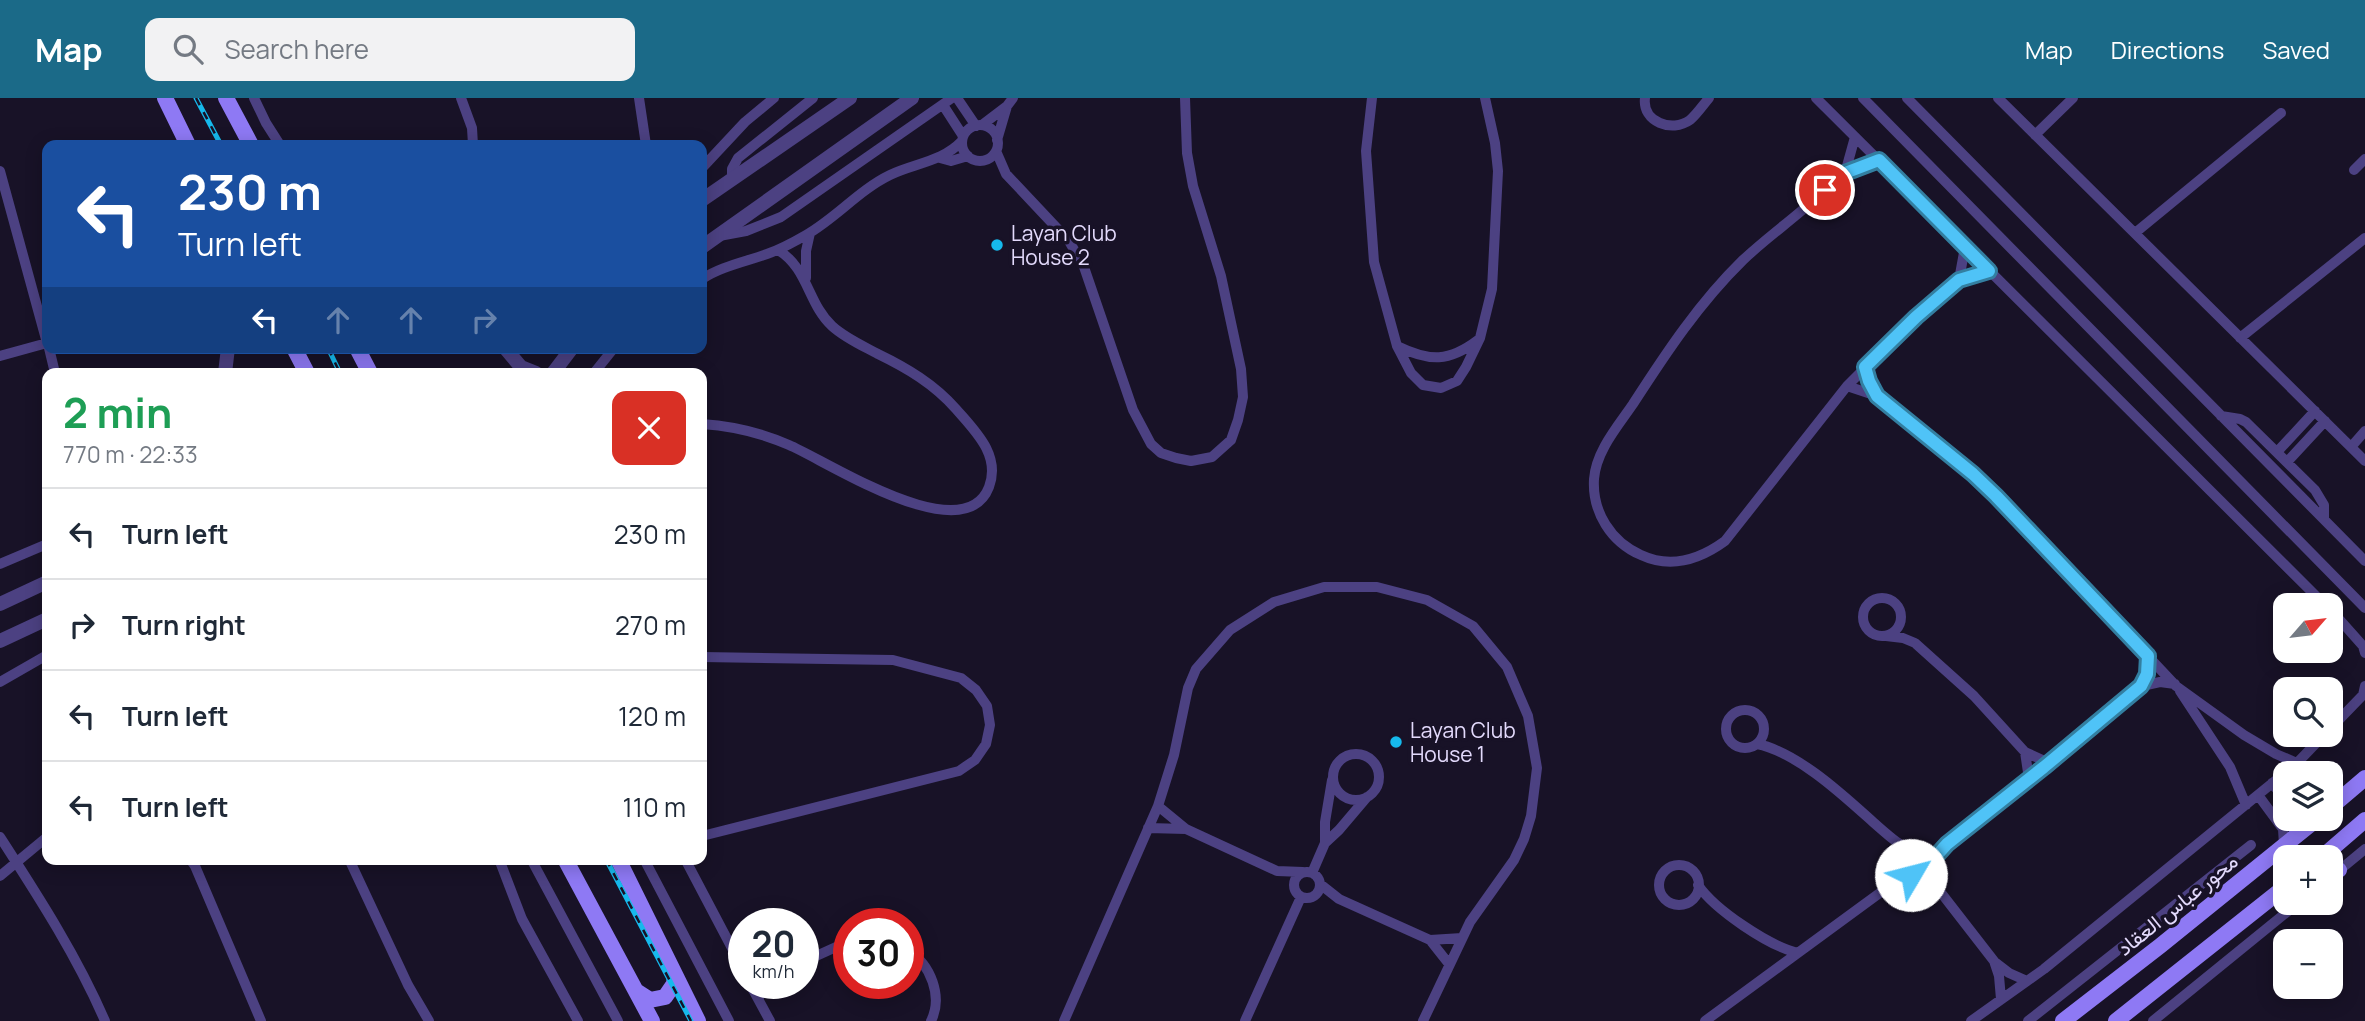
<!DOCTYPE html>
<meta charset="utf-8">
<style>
:root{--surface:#fff;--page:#f2f2f3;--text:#1f2937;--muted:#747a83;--line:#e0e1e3;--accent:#1b6a88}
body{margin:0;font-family:Manrope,Vazirmatn,sans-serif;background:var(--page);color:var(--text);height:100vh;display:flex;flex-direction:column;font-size:26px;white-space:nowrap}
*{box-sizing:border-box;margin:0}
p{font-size:23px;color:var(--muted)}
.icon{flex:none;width:38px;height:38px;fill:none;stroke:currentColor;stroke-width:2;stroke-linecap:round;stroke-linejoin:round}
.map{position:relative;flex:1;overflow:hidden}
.panel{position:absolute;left:42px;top:270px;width:665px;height:497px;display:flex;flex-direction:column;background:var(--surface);border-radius:14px;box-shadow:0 4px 18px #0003}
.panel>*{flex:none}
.banner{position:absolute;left:42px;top:42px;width:665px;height:214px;border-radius:14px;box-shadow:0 4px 18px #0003;background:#1a4fa0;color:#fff;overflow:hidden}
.needle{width:46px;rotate:62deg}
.buttons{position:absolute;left:2273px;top:495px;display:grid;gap:14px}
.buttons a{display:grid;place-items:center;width:70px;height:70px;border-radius:14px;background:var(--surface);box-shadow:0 4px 18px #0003;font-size:35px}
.speed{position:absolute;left:728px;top:810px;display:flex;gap:14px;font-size:35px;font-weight:700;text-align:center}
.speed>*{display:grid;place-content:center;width:91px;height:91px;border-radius:50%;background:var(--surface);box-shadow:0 4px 18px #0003;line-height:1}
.speed small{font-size:18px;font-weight:400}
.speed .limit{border:10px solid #d22;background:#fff;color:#111}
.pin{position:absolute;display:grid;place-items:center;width:60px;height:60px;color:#fff;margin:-30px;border:4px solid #fff;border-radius:50%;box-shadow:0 2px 7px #0007}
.me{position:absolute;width:77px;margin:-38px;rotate:53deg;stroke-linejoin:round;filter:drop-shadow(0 0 5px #0008)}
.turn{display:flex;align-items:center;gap:24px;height:147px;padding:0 21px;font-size:32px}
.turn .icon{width:91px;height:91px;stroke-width:2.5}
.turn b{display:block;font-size:49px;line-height:60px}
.lanes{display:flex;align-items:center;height:66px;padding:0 21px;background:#0003;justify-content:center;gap:35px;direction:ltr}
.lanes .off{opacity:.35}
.round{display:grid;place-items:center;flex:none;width:74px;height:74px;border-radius:14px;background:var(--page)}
.overview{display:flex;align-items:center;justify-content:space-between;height:119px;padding:0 21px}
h1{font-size:42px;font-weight:700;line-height:52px;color:#1e9e55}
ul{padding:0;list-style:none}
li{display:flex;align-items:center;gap:21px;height:91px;padding:0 21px;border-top:2px solid var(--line)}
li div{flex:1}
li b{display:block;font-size:26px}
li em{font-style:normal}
header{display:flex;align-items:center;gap:42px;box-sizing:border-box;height:98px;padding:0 35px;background:var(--accent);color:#fff}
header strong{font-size:33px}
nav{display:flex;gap:38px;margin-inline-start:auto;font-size:24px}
.search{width:490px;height:63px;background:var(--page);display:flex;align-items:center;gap:18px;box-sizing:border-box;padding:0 24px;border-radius:14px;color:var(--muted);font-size:26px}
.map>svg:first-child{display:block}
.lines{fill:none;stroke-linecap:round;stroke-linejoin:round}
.minor{stroke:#4c4182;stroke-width:10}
.tertiary{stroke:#4c4182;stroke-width:14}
.secondary{stroke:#8e79f4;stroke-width:16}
.rail-casing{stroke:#16b9ec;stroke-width:5}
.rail{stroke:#181227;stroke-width:2.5;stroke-dasharray:8;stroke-linecap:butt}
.route-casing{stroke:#337fa1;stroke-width:18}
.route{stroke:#4fc3f7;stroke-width:12}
.poi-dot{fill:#16b9ec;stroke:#181227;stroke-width:2.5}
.labels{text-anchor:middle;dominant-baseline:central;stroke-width:7;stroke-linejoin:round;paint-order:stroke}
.poi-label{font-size:21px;fill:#e3dafc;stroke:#181227;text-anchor:start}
.street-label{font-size:21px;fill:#e3dafc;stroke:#181227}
</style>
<header>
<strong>Map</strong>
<div class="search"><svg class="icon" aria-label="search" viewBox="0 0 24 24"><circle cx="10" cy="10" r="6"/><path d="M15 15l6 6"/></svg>Search here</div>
<nav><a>Map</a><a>Directions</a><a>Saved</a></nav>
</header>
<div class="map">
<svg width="2365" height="923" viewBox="0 0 2365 923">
<rect width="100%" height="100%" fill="#181227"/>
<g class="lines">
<path class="minor" d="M 254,0 L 266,25 L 280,47
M 461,0 L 472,30 L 473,47
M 639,0 L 646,47
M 957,0 L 976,28
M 1372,0 L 1366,53 L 1374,164 L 1397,248 L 1411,275 L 1423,287 L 1441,290 L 1457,283 L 1466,269 L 1480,240 L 1492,191 L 1498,73 L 1495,45 L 1485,0
M 1645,0 C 1642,24 1672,35 1690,22 C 1697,16 1703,7 1709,0
M 1816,0 L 2326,508
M 1863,0 L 2365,510
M 1907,0 L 2365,463
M 1998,0 L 2365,363
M 943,7 L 963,38
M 982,27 L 1007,8 L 1013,0
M962 45a18 18 0 1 1 36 0a18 18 0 1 1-36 0Z
M 2035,37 L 2073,0
M 997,42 L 1007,8
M 996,53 L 1006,76 L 1069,143 L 1084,169 L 1133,312 L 1151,346 L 1161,355 L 1176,360 L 1191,363 L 1212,359 L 1231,342 L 1238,322 L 1243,299 L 1241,271 L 1221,178 L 1193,88 L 1187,55 L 1185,0
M 940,60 L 951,63 L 968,58
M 1879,62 C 1845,71 1826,92 1800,114 C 1781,130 1761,145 1743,162 C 1699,205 1666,255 1633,306 C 1618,328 1596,353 1594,381 C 1592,414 1611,444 1641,457 C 1671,471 1699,462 1725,443 L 1847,288 L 1916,219 L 1959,182 L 1989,173
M 702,70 L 745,24 L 774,0
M 2354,72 L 2365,61
M 0,73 L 47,245
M 1845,75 L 1855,39
M 732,81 L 732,71 L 738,60 L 813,0
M 2135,135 L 2281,15
M 719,138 L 746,133 L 781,119 L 952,0
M 806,180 L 806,153 L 810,135
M 702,181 C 722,168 745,164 767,156 C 781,151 794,144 806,137 C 836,120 859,92 890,77 C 915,65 942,64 962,43
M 1959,182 L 1965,149
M 2240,240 L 2365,140
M 1397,248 C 1430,264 1449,264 1478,242
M 49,250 L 55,275
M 0,258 L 47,245
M 1865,269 L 1869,283 L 1877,298
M 594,275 L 614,250
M 1847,288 L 1877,298 L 1973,376 L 2018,420 L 2176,588 L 2244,637 L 2276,656 L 2297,665
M 2221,318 L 2240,321 L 2246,324 L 2315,392 L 2324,407 L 2324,421
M 702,326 C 732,328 762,335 789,347 C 827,363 964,454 989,389 C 1001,357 975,333 956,311 C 934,286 907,270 878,256 C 863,248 845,240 832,228 C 808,206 808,170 778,152
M 2351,349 L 2365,333
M 2277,354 L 2315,313
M 2287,364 L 2325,323
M 0,466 L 47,446
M1863 519a19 19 0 1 1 38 0a19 19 0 1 1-38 0Z
M 2331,512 L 2363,548 L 2365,555
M 1886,538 L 1903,540 L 1915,545 L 1974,598 L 2025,654 L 2049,665
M 702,559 L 893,562 L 961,580 L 976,592 L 987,608 L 990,627 L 986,646 L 975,662 L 959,673 L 702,738
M 0,584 L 47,557
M 2142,588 L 2146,576 L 2148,558
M 2180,593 L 2230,669 L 2246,707
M1726 631a19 19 0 1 1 38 0a19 19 0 1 1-38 0Z
M 2331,630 L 2363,597 L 2365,588
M 1757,646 C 1797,654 1843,697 1873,724 C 1888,737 1899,748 1917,755
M 2025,654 L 2029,681
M1333 679a23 23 0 1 1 46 0a23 23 0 1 1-46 0Z
M 2272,685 L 2286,703
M 2258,697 L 2283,731 L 2284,747
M 1158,708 L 1186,731 L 1277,773 L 1303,774
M 1148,730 L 1186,731
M 0,739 C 38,798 77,858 105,923
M 1325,745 L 1325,724 L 1332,682
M1905 767a12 12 0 1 1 24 0a12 12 0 1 1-24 0Z
M 190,761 L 195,768 L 261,923
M 349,761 L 408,887 L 429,923
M 499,761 L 522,821 L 578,923
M 531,761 L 618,923
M 644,761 L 729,923
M 685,761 L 744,873
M 1929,766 L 1947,745 L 2044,669 L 2142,588 L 2160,584 L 2175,586
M1659 787a20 20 0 1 1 40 0a20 20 0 1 1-40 0Z
M1294 787a13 13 0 1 1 26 0a13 13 0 1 1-26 0Z
M 1312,775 L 1325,745 L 1339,732 L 1367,699
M 2336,775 L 2365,751
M 0,778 L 47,739
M 1916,779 L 1942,796 L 1994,863 L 1999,878 L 2001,901
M 1320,786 L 1339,801 L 1430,842 L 1462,840
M 1698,787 C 1715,812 1769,848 1798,855
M 1430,842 L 1449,866
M 908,853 C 931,866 943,899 931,923
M 803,864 L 836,849 L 849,847
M 1996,865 L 2009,875 L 2027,883
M 750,886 L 770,923
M 758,900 L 769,886
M 1064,923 L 1158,708 L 1174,657 L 1188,590 L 1196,571 L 1230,532 L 1274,504 L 1324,489 L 1377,489 L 1427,502 L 1473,528 L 1507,569 L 1528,618 L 1537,670 L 1531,718 L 1524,741 L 1514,762 L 1470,824 L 1423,923
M 1245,923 L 1301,799
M 1705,923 L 1892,786 L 1906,769
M 1971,923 L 2044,871 L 2297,665 L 2324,637
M 2028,923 L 2251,747
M 2153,923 L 2298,805"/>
<path class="tertiary" d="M 702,102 L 850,0
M 702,149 L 912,0
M 505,250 L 521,269 L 536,275
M 225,275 L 228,250
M 553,275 L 572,250
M 0,506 L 47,484
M 0,543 L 47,521"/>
<path class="secondary" d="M 165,0 L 188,47
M 226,0 L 251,47
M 294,250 L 307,275
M 357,250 L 370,275
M 2331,709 L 2365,680
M 2321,760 L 2365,722
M 565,761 L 652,923
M 618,761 L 698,923
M 2331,774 L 2339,772
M 636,893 L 650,902 L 665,899 L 674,886 L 675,878
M 2063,923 L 2160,848 L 2317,721
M 2116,923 L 2286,788"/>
<defs>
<path id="rail" d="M 196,0 L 221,47
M 328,250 L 340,275
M 606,761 L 691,923"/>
</defs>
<use href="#rail" class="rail-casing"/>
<use href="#rail" class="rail"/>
</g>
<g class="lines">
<defs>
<path id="route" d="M 1825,92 L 1845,75 L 1879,62 L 1989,173 L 1959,182 L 1916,219 L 1865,269 L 1869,283 L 1877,298 L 1973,376 L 1996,398 L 2148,558 L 2147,576 L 2141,588 L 2044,669 L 1947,746 L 1929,766 L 1925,776 L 1916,779 L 1911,777"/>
</defs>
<use href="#route" class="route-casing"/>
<use href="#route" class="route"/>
</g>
<g class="poi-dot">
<circle cx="997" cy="147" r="7"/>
<circle cx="1396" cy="644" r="7"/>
</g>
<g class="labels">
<g class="poi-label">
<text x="1011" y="135">Layan Club<tspan x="1011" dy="24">House 2</tspan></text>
<text x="1410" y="632">Layan Club<tspan x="1410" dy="24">House 1</tspan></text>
</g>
<g class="street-label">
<text transform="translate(2177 806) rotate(-39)">محور عباس العقاد</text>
</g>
</g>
</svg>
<div class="buttons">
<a><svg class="needle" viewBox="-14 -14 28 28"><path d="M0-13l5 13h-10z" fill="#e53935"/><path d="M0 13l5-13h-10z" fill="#747a83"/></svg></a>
<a><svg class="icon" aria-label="search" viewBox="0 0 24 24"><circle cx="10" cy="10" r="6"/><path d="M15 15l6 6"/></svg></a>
<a><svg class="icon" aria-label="layers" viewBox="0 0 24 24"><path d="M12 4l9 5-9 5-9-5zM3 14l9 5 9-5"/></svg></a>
<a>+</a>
<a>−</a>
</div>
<div class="speed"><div>20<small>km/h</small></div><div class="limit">30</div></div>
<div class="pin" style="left:1825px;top:92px;background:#d93025"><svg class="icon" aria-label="arrive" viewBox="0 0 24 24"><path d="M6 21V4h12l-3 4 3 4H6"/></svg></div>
<svg class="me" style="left:1911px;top:777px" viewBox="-20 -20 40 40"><circle r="19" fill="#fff"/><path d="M0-13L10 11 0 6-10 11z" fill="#4fc3f7"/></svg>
<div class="banner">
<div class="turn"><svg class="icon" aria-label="left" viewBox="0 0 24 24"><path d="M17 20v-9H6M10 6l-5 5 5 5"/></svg><div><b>230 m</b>Turn left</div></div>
<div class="lanes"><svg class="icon" aria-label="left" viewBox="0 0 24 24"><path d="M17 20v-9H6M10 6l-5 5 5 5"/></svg><svg class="icon off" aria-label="ahead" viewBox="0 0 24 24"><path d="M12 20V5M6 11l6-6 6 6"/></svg><svg class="icon off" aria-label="ahead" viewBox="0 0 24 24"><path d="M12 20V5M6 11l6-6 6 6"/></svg><svg class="icon off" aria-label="right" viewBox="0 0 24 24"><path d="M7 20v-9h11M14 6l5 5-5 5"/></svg></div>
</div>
<section class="panel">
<div class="overview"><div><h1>2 min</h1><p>770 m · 22:33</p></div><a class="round" style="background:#d93025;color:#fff"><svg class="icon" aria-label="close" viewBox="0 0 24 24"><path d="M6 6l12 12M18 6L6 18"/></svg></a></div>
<ul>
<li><svg class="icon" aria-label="left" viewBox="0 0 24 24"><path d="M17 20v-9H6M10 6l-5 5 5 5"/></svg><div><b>Turn left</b></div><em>230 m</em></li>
<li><svg class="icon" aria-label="right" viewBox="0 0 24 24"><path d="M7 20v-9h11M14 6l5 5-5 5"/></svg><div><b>Turn right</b></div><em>270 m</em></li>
<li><svg class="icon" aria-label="left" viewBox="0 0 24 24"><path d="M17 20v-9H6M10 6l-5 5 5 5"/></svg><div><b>Turn left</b></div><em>120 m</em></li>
<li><svg class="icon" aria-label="left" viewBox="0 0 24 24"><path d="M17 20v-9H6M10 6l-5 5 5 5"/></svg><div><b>Turn left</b></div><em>110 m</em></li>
</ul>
</section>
</div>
